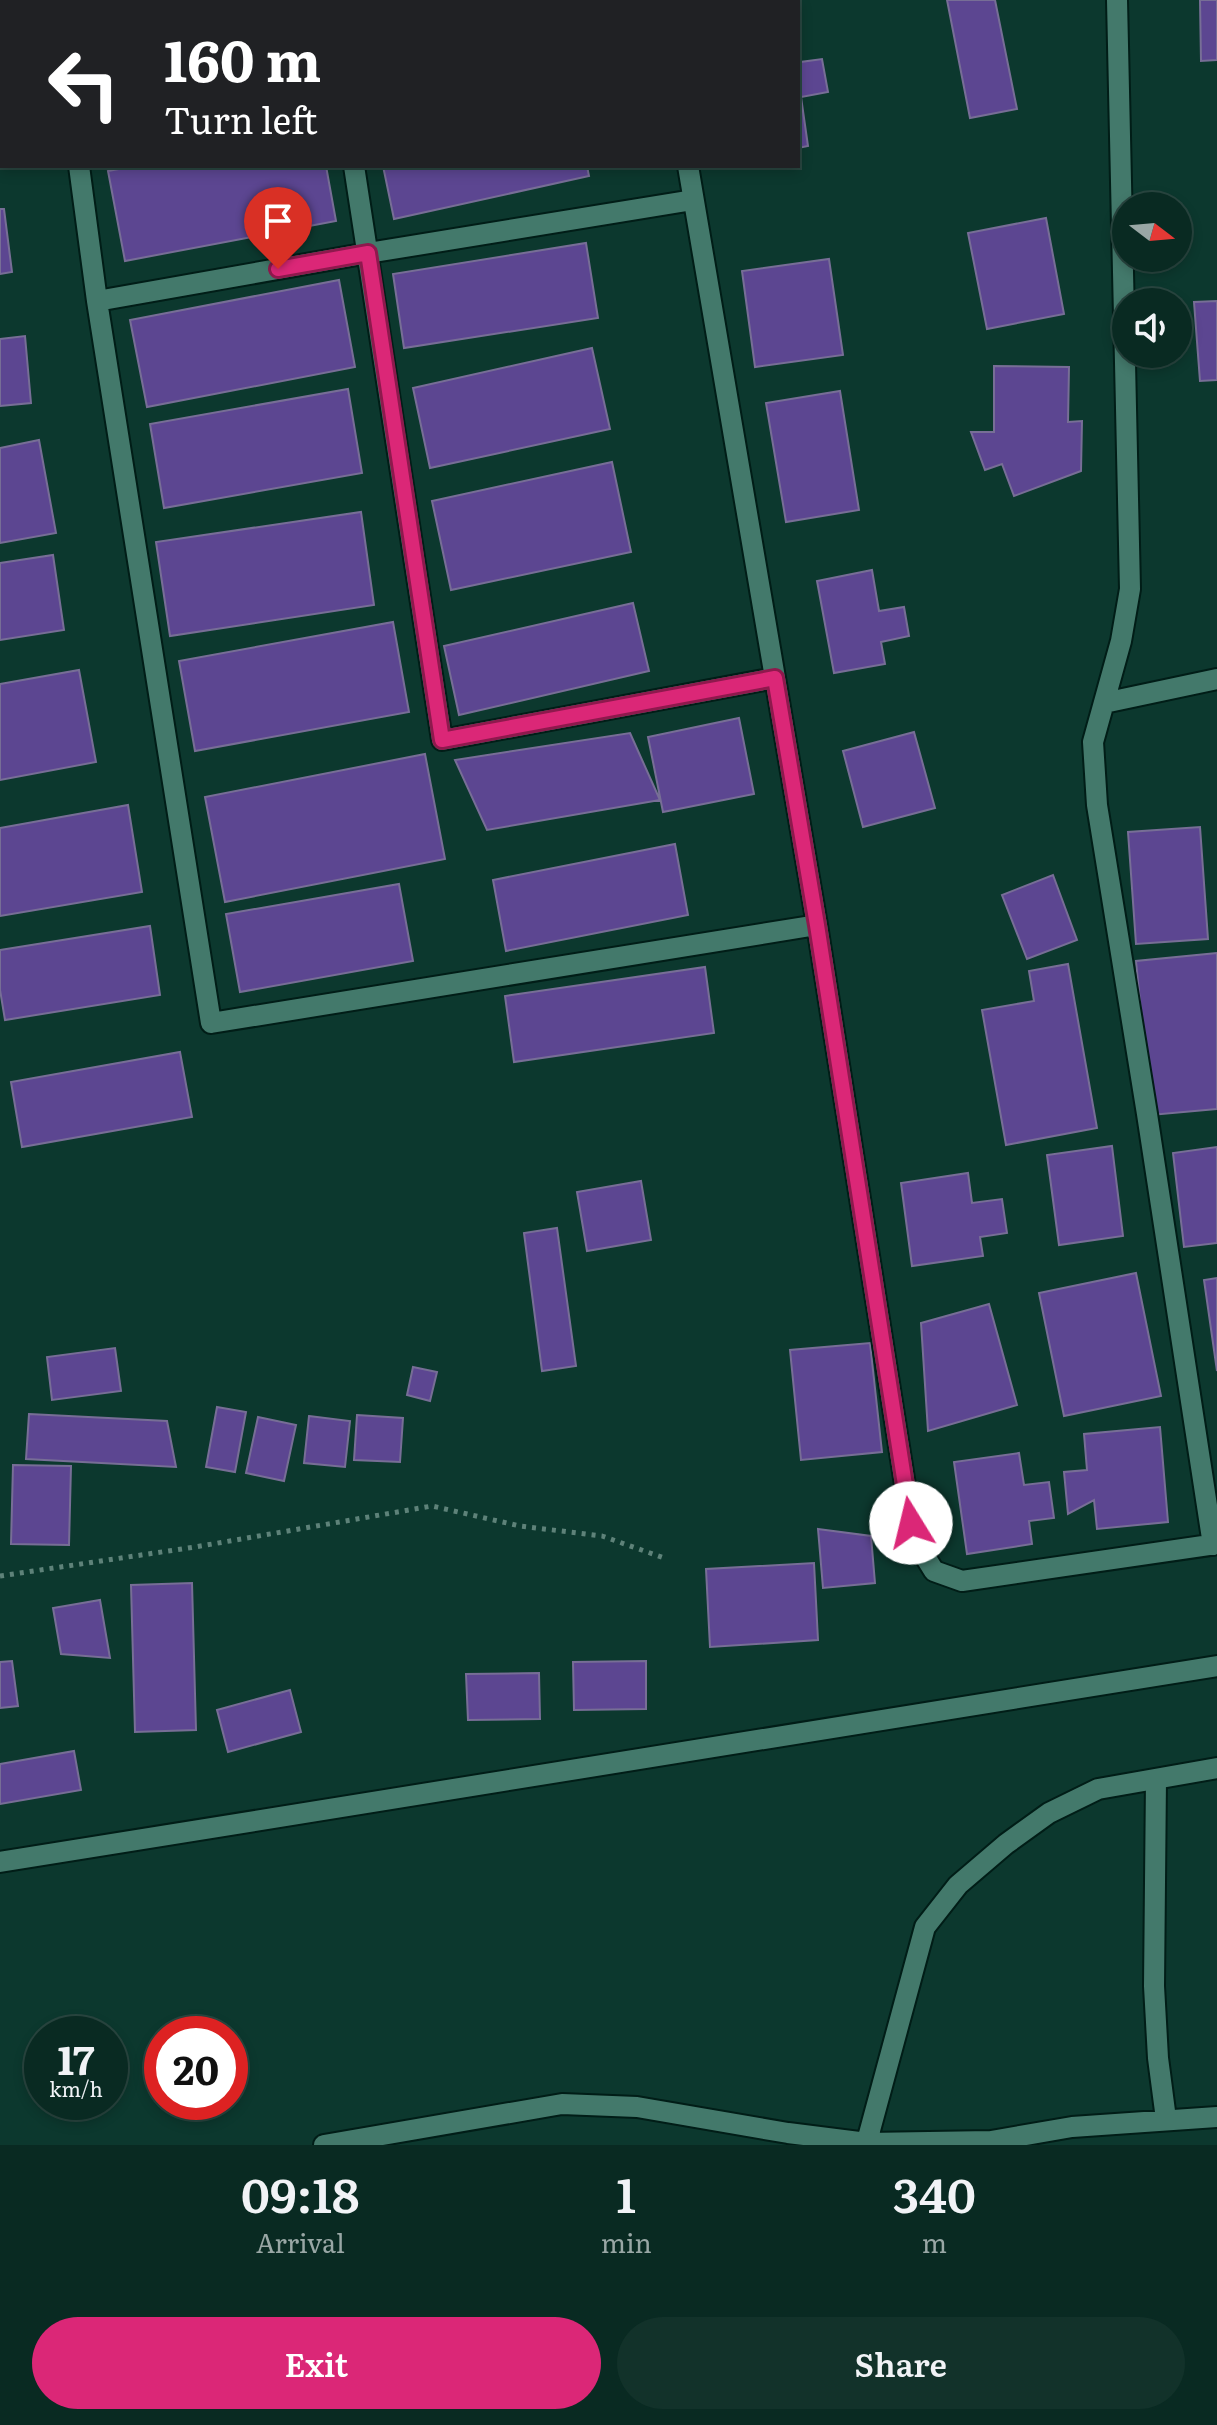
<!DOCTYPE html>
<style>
:root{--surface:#092a22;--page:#12322a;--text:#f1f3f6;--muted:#99a7a5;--line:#294640;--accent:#db2777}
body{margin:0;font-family:Literata,serif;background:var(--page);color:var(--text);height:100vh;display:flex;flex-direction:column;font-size:30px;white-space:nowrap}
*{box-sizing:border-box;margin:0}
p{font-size:26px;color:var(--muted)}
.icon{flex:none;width:44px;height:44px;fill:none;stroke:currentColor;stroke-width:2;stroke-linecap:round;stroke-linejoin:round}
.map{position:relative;height:2145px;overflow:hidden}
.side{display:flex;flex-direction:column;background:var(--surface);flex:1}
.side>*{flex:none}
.banner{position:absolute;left:0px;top:0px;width:800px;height:168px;box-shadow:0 4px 12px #0003,0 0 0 2px var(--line);background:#202124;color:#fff;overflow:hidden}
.needle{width:52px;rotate:106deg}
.buttons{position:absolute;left:1112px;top:192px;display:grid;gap:16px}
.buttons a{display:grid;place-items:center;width:80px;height:80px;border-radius:50%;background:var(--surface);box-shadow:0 4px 12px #0003,0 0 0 2px var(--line);font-size:40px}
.speed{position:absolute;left:24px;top:2016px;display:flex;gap:16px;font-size:40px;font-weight:700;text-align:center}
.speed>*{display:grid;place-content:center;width:104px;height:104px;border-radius:50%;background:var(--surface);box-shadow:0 4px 12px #0003,0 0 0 2px var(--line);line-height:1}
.speed small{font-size:20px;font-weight:400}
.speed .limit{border:12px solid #d22;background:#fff;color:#111}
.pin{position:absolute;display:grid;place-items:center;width:68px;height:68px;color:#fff;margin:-82px -34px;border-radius:50% 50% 50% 0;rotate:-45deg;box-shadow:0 0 8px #0007}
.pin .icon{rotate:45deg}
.me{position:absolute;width:88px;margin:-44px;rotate:351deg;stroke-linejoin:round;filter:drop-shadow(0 0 6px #0008)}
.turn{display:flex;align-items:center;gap:28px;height:168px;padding:0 32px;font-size:36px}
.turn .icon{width:104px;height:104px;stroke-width:2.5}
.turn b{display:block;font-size:56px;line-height:68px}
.eta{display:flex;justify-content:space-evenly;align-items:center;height:136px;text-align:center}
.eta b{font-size:48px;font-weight:600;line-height:56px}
.primary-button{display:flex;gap:16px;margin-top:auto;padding:16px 32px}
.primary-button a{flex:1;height:92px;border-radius:48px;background:var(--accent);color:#fff;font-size:32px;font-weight:600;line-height:92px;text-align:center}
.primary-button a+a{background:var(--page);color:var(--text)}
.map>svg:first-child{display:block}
.building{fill:#5c4691;stroke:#776e96;stroke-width:2}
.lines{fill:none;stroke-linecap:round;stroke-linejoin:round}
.minor-casing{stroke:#011d17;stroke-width:24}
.path{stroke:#5e8279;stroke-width:5;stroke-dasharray:4 6;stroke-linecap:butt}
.minor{stroke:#43796b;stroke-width:20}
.route-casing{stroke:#8e194d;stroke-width:20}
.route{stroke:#db2777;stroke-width:14}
</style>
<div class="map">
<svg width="1217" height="2145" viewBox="0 0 1217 2145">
<rect width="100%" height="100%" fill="#0c382e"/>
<path class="building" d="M 67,0 L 179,0 L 169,2 L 67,2 Z
M 493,0 L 546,0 L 547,2 L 486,2 Z
M 947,0 L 995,0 L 1017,109 L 970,118 Z
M 1200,0 L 1217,0 L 1217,60 L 1201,61 Z
M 798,48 L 800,62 L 822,59 L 828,92 L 801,97 L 808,146 L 798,148 Z
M 2,99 L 2,161 L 0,161 L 0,100 Z
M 135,166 L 326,166 L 336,221 L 125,261 L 108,171 Z
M 383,166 L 587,166 L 589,176 L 394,219 Z
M 0,209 L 4,209 L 12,272 L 0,274 Z
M 1046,218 L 1064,314 L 987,329 L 968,233 Z
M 586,243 L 598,318 L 404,348 L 393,274 Z
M 829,259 L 843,355 L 755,367 L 742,271 Z
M 339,280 L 355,367 L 147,407 L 130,320 Z
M 1217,301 L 1217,380 L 1200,381 L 1194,302 Z
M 25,336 L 31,403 L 0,406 L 0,339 Z
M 592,348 L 610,429 L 430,468 L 413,388 Z
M 994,366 L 1069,367 L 1068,422 L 1082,421 L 1081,471 L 1014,496 L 1002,464 L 985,470 L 971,432 L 994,432 Z
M 348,389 L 362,473 L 164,508 L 150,424 Z
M 840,391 L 859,510 L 786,522 L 766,403 Z
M 39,440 L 56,533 L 0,543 L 0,448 Z
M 612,462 L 631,552 L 451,590 L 432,501 Z
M 361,512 L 374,605 L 170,636 L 156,542 Z
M 53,555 L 64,630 L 0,640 L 0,563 Z
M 872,570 L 879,611 L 904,607 L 909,636 L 881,642 L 885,664 L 834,673 L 817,581 Z
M 633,603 L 649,671 L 459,715 L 444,646 Z
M 393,622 L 409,712 L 195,751 L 179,661 Z
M 79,670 L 96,762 L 0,780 L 0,684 Z
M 739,718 L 754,794 L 663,812 L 648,737 Z
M 914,732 L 935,808 L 863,827 L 843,751 Z
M 630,733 L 660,800 L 487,830 L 455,760 Z
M 425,754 L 445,859 L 225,902 L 205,797 Z
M 128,805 L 142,892 L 0,916 L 0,828 Z
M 1200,827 L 1208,939 L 1136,944 L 1128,832 Z
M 675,844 L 688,915 L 506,951 L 493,880 Z
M 1053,875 L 1077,940 L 1027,959 L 1002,895 Z
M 399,884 L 413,961 L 240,992 L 226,914 Z
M 150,926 L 160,995 L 5,1020 L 0,990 L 0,950 Z
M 1217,953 L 1217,1109 L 1151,1115 L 1136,961 Z
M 1068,964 L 1097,1128 L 1006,1145 L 982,1010 L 1034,1001 L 1029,971 Z
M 705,967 L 714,1033 L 514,1062 L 505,996 Z
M 180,1052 L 192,1117 L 22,1147 L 11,1082 Z
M 1112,1146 L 1123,1236 L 1059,1245 L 1047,1155 Z
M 1217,1147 L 1217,1243 L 1184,1247 L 1173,1153 Z
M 968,1173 L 972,1203 L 1002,1199 L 1007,1233 L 980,1237 L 983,1256 L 912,1266 L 901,1183 Z
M 641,1181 L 651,1240 L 587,1251 L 577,1192 Z
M 557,1228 L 576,1366 L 542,1371 L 524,1233 Z
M 1136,1273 L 1161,1396 L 1064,1416 L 1039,1293 Z
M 1217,1278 L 1217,1371 L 1204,1280 Z
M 989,1304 L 1017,1405 L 928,1431 L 921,1323 Z
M 870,1343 L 882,1452 L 801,1460 L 790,1350 Z
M 115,1348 L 121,1391 L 52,1400 L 47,1357 Z
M 413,1367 L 437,1372 L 430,1401 L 407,1395 Z
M 217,1407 L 246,1412 L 235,1472 L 206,1467 Z
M 29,1414 L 167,1421 L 176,1467 L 26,1459 Z
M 357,1415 L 403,1418 L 400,1462 L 354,1460 Z
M 309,1416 L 350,1421 L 345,1467 L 304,1463 Z
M 258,1417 L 296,1425 L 284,1481 L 246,1473 Z
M 1160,1427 L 1168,1522 L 1097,1529 L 1094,1500 L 1068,1514 L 1064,1472 L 1087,1470 L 1084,1434 Z
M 1019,1453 L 1024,1485 L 1049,1482 L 1054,1518 L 1029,1521 L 1032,1544 L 967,1554 L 954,1462 Z
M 13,1465 L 71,1466 L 69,1545 L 11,1544 Z
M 818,1529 L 871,1536 L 875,1583 L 823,1588 Z
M 814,1563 L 818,1640 L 710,1647 L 706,1569 Z
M 192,1583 L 196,1730 L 135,1732 L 131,1585 Z
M 100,1600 L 110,1658 L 61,1654 L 53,1608 Z
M 12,1661 L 18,1706 L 0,1708 L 0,1662 Z
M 646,1661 L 646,1709 L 574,1710 L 573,1662 Z
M 539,1673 L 540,1719 L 468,1720 L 466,1674 Z
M 290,1690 L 301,1732 L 228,1752 L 217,1710 Z
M 74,1751 L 81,1790 L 0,1804 L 0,1764 Z"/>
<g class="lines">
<defs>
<path id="minor" d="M 56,0 L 56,2
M 327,0 L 327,2
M 659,0 L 660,2
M 1117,0 L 1130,589 L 1121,641 L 1093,742 L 1097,805 L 1147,1114 L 1213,1545
M 79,166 L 97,301 L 211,1023 L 817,925
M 354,166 L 442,740 L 775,678
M 688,166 L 817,925 L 911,1523 L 921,1550 L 934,1571 L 962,1581 L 1217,1544
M 97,301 L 368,253 L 693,200
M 1104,703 L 1217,679
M 1156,1779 L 1154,1986 L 1158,2058 L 1166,2119
M 0,1862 L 1217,1666
M 324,2145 L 562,2104 L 637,2107 L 788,2133 L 867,2143 L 991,2141 L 1072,2127 L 1217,2117
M 866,2145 L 925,1927 L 958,1885 L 1006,1844 L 1049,1813 L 1098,1789 L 1217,1768"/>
</defs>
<use href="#minor" class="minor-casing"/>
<path class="path" d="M 0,1576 L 195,1547 L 432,1506 L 520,1526 L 602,1536 L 667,1559"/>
<use href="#minor" class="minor"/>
</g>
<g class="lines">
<defs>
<path id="route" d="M 278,269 L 368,253 L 442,740 L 775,678 L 817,925 L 911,1523"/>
</defs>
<use href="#route" class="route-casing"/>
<use href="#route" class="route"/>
</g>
</svg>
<div class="buttons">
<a><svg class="needle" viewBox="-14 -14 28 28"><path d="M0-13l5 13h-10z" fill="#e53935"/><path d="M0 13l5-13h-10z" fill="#99a7a5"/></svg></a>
<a><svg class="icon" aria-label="sound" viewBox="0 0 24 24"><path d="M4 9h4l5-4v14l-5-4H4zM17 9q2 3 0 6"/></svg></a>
</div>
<div class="speed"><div>17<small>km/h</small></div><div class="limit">20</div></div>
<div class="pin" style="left:278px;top:269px;background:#d93025"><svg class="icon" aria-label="arrive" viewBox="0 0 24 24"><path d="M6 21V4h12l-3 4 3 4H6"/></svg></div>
<svg class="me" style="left:911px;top:1523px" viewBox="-20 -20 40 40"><circle r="19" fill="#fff"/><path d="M0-13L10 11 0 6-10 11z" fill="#db2777"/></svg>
<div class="banner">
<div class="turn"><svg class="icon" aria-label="left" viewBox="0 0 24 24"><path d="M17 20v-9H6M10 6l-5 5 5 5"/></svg><div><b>160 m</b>Turn left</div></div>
</div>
</div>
<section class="side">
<div class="eta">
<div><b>09:18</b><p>Arrival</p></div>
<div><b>1</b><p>min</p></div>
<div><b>340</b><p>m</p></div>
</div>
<div class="primary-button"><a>Exit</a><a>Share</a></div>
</section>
